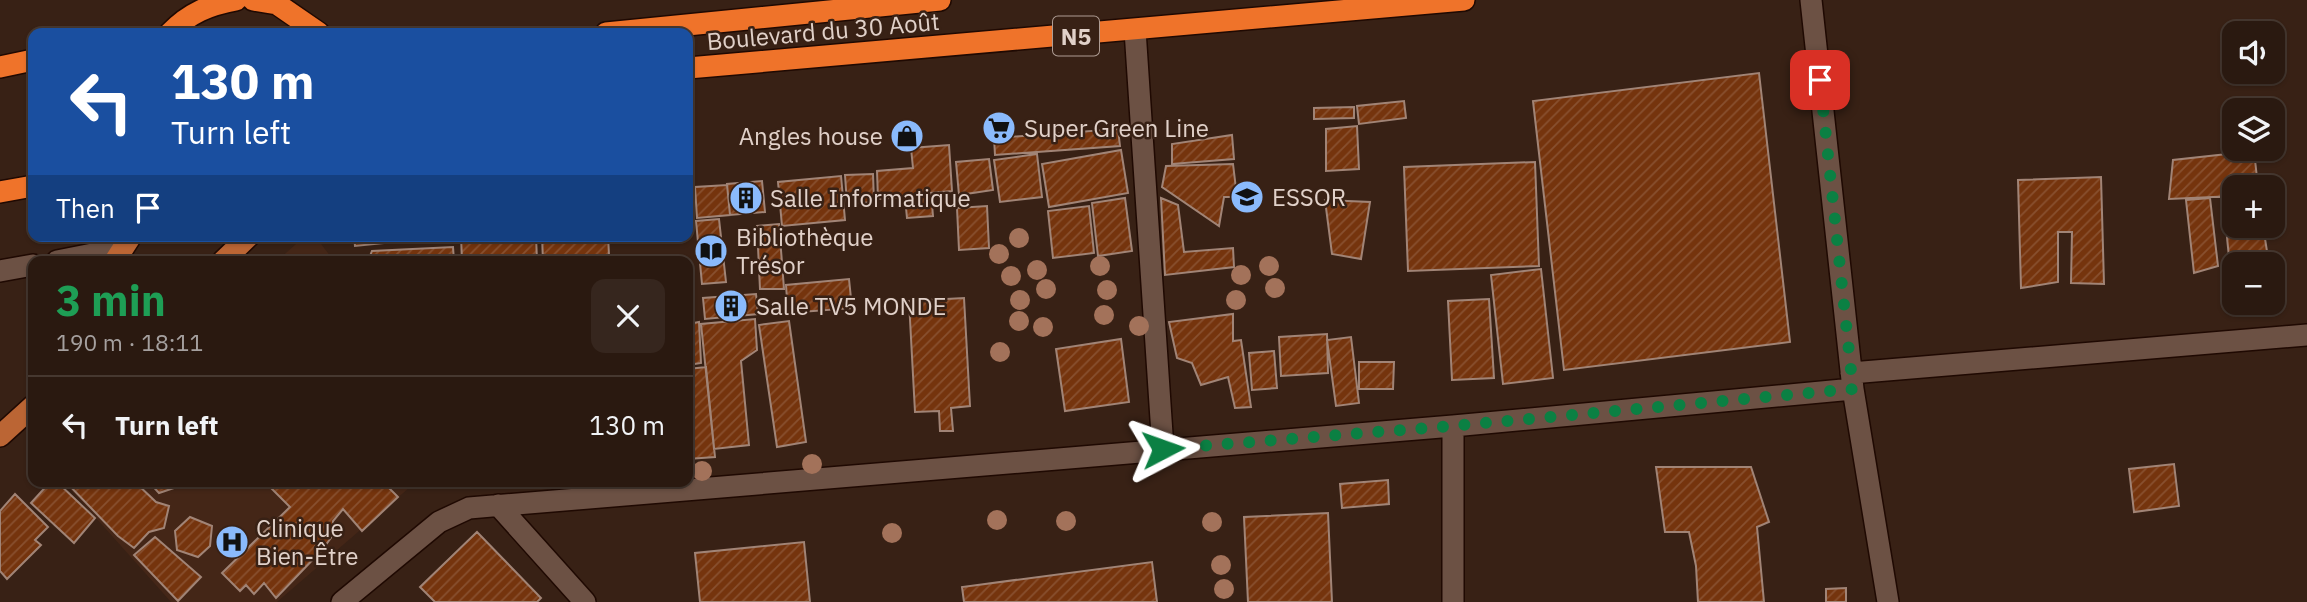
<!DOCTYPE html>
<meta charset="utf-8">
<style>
:root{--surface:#2a1910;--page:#36261e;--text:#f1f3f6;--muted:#a5a09f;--line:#463830}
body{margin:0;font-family:"IBM Plex Sans",sans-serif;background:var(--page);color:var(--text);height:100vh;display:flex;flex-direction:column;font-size:26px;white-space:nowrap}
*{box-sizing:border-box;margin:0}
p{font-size:23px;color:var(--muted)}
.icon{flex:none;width:38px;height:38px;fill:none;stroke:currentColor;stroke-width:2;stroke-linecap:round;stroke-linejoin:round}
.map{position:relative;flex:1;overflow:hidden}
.panel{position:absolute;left:28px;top:256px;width:665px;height:231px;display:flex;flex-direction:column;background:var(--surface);border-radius:14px;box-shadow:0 2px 5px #0004,0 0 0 2px var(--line)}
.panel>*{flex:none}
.hud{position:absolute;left:28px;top:28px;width:665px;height:214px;border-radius:14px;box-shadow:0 2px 5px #0004,0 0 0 2px var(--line);background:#1a4fa0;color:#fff;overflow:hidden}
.fabs{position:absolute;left:2222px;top:21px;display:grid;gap:14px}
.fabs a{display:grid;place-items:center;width:63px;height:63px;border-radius:14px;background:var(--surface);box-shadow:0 2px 5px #0004,0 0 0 2px var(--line);font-size:35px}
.pin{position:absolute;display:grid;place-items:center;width:60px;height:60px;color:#fff;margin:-30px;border-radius:14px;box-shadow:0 4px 10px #0006}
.me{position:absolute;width:77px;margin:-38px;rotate:86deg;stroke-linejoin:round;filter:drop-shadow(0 0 5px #0008)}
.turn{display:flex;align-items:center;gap:24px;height:147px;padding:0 28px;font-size:32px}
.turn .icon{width:91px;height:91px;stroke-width:2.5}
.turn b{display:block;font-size:49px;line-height:60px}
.then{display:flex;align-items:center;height:66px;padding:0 28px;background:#0003;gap:14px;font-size:26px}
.round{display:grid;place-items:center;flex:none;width:74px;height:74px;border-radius:14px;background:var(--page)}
.summary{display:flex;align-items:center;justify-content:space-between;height:119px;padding:0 28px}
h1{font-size:42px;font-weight:700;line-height:52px;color:#1e9e55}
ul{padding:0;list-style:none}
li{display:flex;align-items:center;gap:21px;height:98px;padding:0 28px;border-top:2px solid var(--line)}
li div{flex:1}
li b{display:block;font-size:26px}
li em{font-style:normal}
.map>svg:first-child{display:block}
.built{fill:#442617}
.building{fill:url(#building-hatch);stroke:#a18476;stroke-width:2}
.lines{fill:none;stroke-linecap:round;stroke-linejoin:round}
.minor-casing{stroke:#1f0902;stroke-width:24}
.major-casing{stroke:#1f0902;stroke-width:24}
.highway-casing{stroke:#1f0902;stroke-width:24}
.minor{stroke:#6c5144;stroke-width:21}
.major{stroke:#bb6534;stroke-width:21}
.highway{stroke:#ef732a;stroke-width:21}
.tree{fill:#a3725a}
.route{stroke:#0b8043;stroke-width:12;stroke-dasharray:0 21.6}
.labels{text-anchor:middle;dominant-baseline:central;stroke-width:5;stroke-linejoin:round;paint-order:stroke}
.shield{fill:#382115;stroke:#ae9c93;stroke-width:2}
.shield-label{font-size:23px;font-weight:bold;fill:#e1d1c9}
.street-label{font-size:24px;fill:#e1d1c9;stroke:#382115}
.poi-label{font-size:24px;fill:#e1d1c9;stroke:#382115;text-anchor:start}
</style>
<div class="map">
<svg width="2307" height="602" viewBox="0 0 2307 602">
<defs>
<pattern id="building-hatch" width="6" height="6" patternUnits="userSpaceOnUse" patternTransform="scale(1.75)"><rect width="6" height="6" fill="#75340d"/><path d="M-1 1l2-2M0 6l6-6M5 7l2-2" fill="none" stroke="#88502f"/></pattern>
</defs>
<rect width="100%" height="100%" fill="#382115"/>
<path class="built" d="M 305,236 L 315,236 L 334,261 L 277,261 Z
M 63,481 L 417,481 L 277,602 L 171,602 Z"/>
<path class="building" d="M 1759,73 L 1790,342 L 1564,370 L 1533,101 Z
M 1404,101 L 1406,118 L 1359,124 L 1357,106 Z
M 1354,107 L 1354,118 L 1314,119 L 1314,108 Z
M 1357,126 L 1359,169 L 1326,171 L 1326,129 Z
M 1118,129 L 1120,146 L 995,155 L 994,138 Z
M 1232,135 L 1234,159 L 1172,164 L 1172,144 Z
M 949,145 L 952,191 L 931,193 L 933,216 L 907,218 L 905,197 L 878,199 L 877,171 L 913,168 L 911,148 Z
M 1121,150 L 1128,193 L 1049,207 L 1042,164 Z
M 2254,151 L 2258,187 L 2235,187 L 2235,196 L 2169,199 L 2173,160 Z
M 1037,154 L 1042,197 L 1000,202 L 994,160 Z
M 989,159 L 993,190 L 959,195 L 956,162 Z
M 1535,162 L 1539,266 L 1408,271 L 1404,167 Z
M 1233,164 L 1237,197 L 1224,197 L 1219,226 L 1162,187 L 1166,166 Z
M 873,174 L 874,202 L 847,204 L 845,175 Z
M 841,176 L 845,220 L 782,226 L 778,182 Z
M 2101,177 L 2104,284 L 2071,283 L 2072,232 L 2058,232 L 2058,282 L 2021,288 L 2018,180 Z
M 762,181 L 765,212 L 730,215 L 727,184 Z
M 727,185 L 730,215 L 697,218 L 695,187 Z
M 2235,197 L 2235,226 L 2263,226 L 2269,264 L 2235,264 L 2235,267 L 2230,267 L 2223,198 Z
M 1125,198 L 1132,251 L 1098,256 L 1092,203 Z
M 1161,198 L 1178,205 L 1184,252 L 1233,248 L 1234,267 L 1165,275 Z
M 2210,198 L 2218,266 L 2194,273 L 2186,200 Z
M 1325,200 L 1370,202 L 1361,259 L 1332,254 Z
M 987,206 L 989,248 L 959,250 L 957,208 Z
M 1089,206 L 1094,253 L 1053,258 L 1048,211 Z
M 719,219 L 726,282 L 702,284 L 696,221 Z
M 779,224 L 784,289 L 760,289 L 757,226 Z
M 354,236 L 454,236 L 355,246 Z
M 461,236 L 536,236 L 537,261 L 462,261 Z
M 542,236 L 608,236 L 609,255 L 543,261 Z
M 453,247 L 454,261 L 368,261 L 372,251 Z
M 1541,269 L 1553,378 L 1503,384 L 1491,275 Z
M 849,279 L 852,308 L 788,313 L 786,285 Z
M 756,294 L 758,314 L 705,319 L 703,298 Z
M 964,298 L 970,406 L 951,408 L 953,431 L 940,431 L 939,411 L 915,412 L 909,301 Z
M 1489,299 L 1494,378 L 1452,380 L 1448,301 Z
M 1233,314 L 1233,341 L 1241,340 L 1251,407 L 1235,408 L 1228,377 L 1201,385 L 1192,363 L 1177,358 L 1169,322 Z
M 755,319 L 757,350 L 741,361 L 749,445 L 714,449 L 701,324 Z
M 789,321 L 806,442 L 777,447 L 759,325 Z
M 699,322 L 701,363 L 688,365 L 688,324 Z
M 1327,334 L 1328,373 L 1281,376 L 1279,337 Z
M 1351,337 L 1359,403 L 1336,406 L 1327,340 Z
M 1121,339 L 1129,402 L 1065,411 L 1056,349 Z
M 1274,351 L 1277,388 L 1252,390 L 1249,353 Z
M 1359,362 L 1394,362 L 1393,389 L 1359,389 Z
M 706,367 L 715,457 L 688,459 L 688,369 Z
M 2174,464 L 2179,506 L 2134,512 L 2129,469 Z
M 1656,467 L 1751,467 L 1769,522 L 1757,527 L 1764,602 L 1698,602 L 1696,566 L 1689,532 L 1665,532 Z
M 1388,480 L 1389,504 L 1342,508 L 1340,484 Z
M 51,481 L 56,481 L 95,518 L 74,543 L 31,503 Z
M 65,481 L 134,481 L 156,502 L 169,506 L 164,528 L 149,532 L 134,548 L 118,536 Z
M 148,481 L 178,481 L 177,487 L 159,493 Z
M 264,481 L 382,481 L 398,497 L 362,531 L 343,509 L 333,521 L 333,535 L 322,550 L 276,598 L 264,583 L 254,594 L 246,585 L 240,591 L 222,573 L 290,507 Z
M 15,494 L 48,527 L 35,540 L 41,545 L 7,579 L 0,571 L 0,511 Z
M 1328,513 L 1332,602 L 1248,602 L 1244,517 Z
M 190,517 L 212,526 L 210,546 L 198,557 L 177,550 L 175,531 Z
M 477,532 L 541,598 L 537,602 L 435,602 L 420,587 Z
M 155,537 L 201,577 L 178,601 L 134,555 Z
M 804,542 L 810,602 L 700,602 L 695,553 Z
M 1152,562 L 1157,602 L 964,602 L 962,587 Z
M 1846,588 L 1846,602 L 1826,602 L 1826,589 Z"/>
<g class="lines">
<defs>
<path id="minor" d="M 1811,0 L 1853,389 L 1888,602
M 1135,30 L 1163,449
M 57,261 L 123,248
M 0,271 L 33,265
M 1851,373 L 2307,335
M 1453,426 L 1453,602
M 498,505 L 585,602
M 342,602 L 439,522 L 469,508 L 1453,426 L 1853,389"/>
<path id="major" d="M 115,261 L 131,236
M 223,261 L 249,236
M 0,436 L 33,406"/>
<path id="highway" d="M 253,0 L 277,4 L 319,33
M 170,33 C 189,13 209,5 236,0
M 606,33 L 940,0
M 0,67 L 33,60
M 688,68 L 1464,0
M 0,192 L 33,186"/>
</defs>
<use href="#minor" class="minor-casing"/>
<use href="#major" class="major-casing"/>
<use href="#highway" class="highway-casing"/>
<use href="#minor" class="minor"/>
<use href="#major" class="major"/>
<use href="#highway" class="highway"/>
</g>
<g class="tree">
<circle cx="1019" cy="238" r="10"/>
<circle cx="999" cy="254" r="10"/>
<circle cx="1100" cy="266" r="10"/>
<circle cx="1269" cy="266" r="10"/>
<circle cx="1037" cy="270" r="10"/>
<circle cx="1241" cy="275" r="10"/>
<circle cx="1011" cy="276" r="10"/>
<circle cx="1275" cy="288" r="10"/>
<circle cx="1046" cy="289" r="10"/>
<circle cx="1107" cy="290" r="10"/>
<circle cx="1020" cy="300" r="10"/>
<circle cx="1236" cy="300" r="10"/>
<circle cx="1104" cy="315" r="10"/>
<circle cx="1019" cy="321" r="10"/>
<circle cx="1139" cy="326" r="10"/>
<circle cx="1043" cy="327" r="10"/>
<circle cx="1000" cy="352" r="10"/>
<circle cx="812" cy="464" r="10"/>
<circle cx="702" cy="471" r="10"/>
<circle cx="997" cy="520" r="10"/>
<circle cx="1066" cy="521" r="10"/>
<circle cx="1212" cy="522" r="10"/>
<circle cx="892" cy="533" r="10"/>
<circle cx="1221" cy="565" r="10"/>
<circle cx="1224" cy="589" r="10"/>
</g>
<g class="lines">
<path class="route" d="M 1163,449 L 1452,426 L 1853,389 L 1820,80"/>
</g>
<defs>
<symbol id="supermarket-disc" viewBox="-11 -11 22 22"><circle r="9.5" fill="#8abafc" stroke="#382115"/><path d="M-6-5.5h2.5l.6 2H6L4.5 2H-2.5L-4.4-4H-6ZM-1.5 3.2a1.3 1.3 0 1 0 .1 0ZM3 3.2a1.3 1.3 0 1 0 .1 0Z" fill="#111"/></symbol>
<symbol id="shop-disc" viewBox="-11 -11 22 22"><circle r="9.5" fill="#8abafc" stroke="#382115"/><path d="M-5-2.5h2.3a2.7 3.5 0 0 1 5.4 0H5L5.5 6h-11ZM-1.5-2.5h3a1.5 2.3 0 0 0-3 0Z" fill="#111"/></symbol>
<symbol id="school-disc" viewBox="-11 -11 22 22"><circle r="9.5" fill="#8abafc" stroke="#382115"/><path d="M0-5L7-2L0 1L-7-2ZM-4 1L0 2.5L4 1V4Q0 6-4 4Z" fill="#111"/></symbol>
<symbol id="building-disc" viewBox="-11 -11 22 22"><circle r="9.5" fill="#8abafc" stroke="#382115"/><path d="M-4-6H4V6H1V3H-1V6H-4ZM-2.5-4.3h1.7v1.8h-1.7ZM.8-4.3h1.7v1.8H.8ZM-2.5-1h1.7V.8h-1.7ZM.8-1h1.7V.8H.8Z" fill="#111"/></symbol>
<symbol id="library-disc" viewBox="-11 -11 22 22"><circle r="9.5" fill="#8abafc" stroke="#382115"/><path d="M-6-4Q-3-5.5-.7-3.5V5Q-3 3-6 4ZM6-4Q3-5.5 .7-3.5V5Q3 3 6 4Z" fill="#111"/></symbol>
<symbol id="hospital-disc" viewBox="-11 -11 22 22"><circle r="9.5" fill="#8abafc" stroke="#382115"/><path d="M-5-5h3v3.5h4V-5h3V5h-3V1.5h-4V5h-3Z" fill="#111"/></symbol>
</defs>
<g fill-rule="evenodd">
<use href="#supermarket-disc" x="980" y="109" width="38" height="38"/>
<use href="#shop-disc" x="888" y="117" width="38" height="38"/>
<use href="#school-disc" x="1228" y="178" width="38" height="38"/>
<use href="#building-disc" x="727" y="179" width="38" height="38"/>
<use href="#library-disc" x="692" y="232" width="38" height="38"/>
<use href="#building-disc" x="712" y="287" width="38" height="38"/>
<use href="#hospital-disc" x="213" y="523" width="38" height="38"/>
</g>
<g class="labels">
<rect class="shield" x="1053" y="16.5" width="46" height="39" rx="5"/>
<g class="shield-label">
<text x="1076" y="36">N5</text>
</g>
<g class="street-label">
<text transform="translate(823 31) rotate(-5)">Boulevard du 30 Août</text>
</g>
<g class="poi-label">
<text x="1024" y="128">Super Green Line</text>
<text x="883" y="136" text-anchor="end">Angles house</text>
<text x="1272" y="197">ESSOR</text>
<text x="770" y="198">Salle Informatique</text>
<text x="736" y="237">Bibliothèque<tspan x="736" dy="28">Trésor</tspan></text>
<text x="756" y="306">Salle TV5 MONDE</text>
<text x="256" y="528">Clinique<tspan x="256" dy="28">Bien-Être</tspan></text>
</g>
</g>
</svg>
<div class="fabs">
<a><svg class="icon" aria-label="sound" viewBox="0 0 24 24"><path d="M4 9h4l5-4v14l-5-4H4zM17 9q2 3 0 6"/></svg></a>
<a><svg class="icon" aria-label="layers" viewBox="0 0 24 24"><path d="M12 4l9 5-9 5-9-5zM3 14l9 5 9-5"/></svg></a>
<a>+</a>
<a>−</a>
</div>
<div class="pin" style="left:1820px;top:80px;background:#d93025"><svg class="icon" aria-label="arrive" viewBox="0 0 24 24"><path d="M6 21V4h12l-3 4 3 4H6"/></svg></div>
<svg class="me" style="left:1163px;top:449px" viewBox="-20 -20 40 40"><path d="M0-17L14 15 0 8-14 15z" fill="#0b8043" stroke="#fff" stroke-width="4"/></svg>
<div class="hud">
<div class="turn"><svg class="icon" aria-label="left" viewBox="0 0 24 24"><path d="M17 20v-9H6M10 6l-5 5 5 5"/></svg><div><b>130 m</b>Turn left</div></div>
<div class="then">Then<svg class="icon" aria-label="arrive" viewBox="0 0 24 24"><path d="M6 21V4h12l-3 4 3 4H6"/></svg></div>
</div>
<section class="panel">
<div class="summary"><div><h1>3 min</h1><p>190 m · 18:11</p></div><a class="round"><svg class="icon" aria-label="close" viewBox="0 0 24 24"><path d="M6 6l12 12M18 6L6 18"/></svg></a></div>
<ul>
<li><svg class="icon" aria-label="left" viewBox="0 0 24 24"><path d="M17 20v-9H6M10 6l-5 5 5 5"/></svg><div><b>Turn left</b></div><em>130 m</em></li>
</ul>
</section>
</div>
